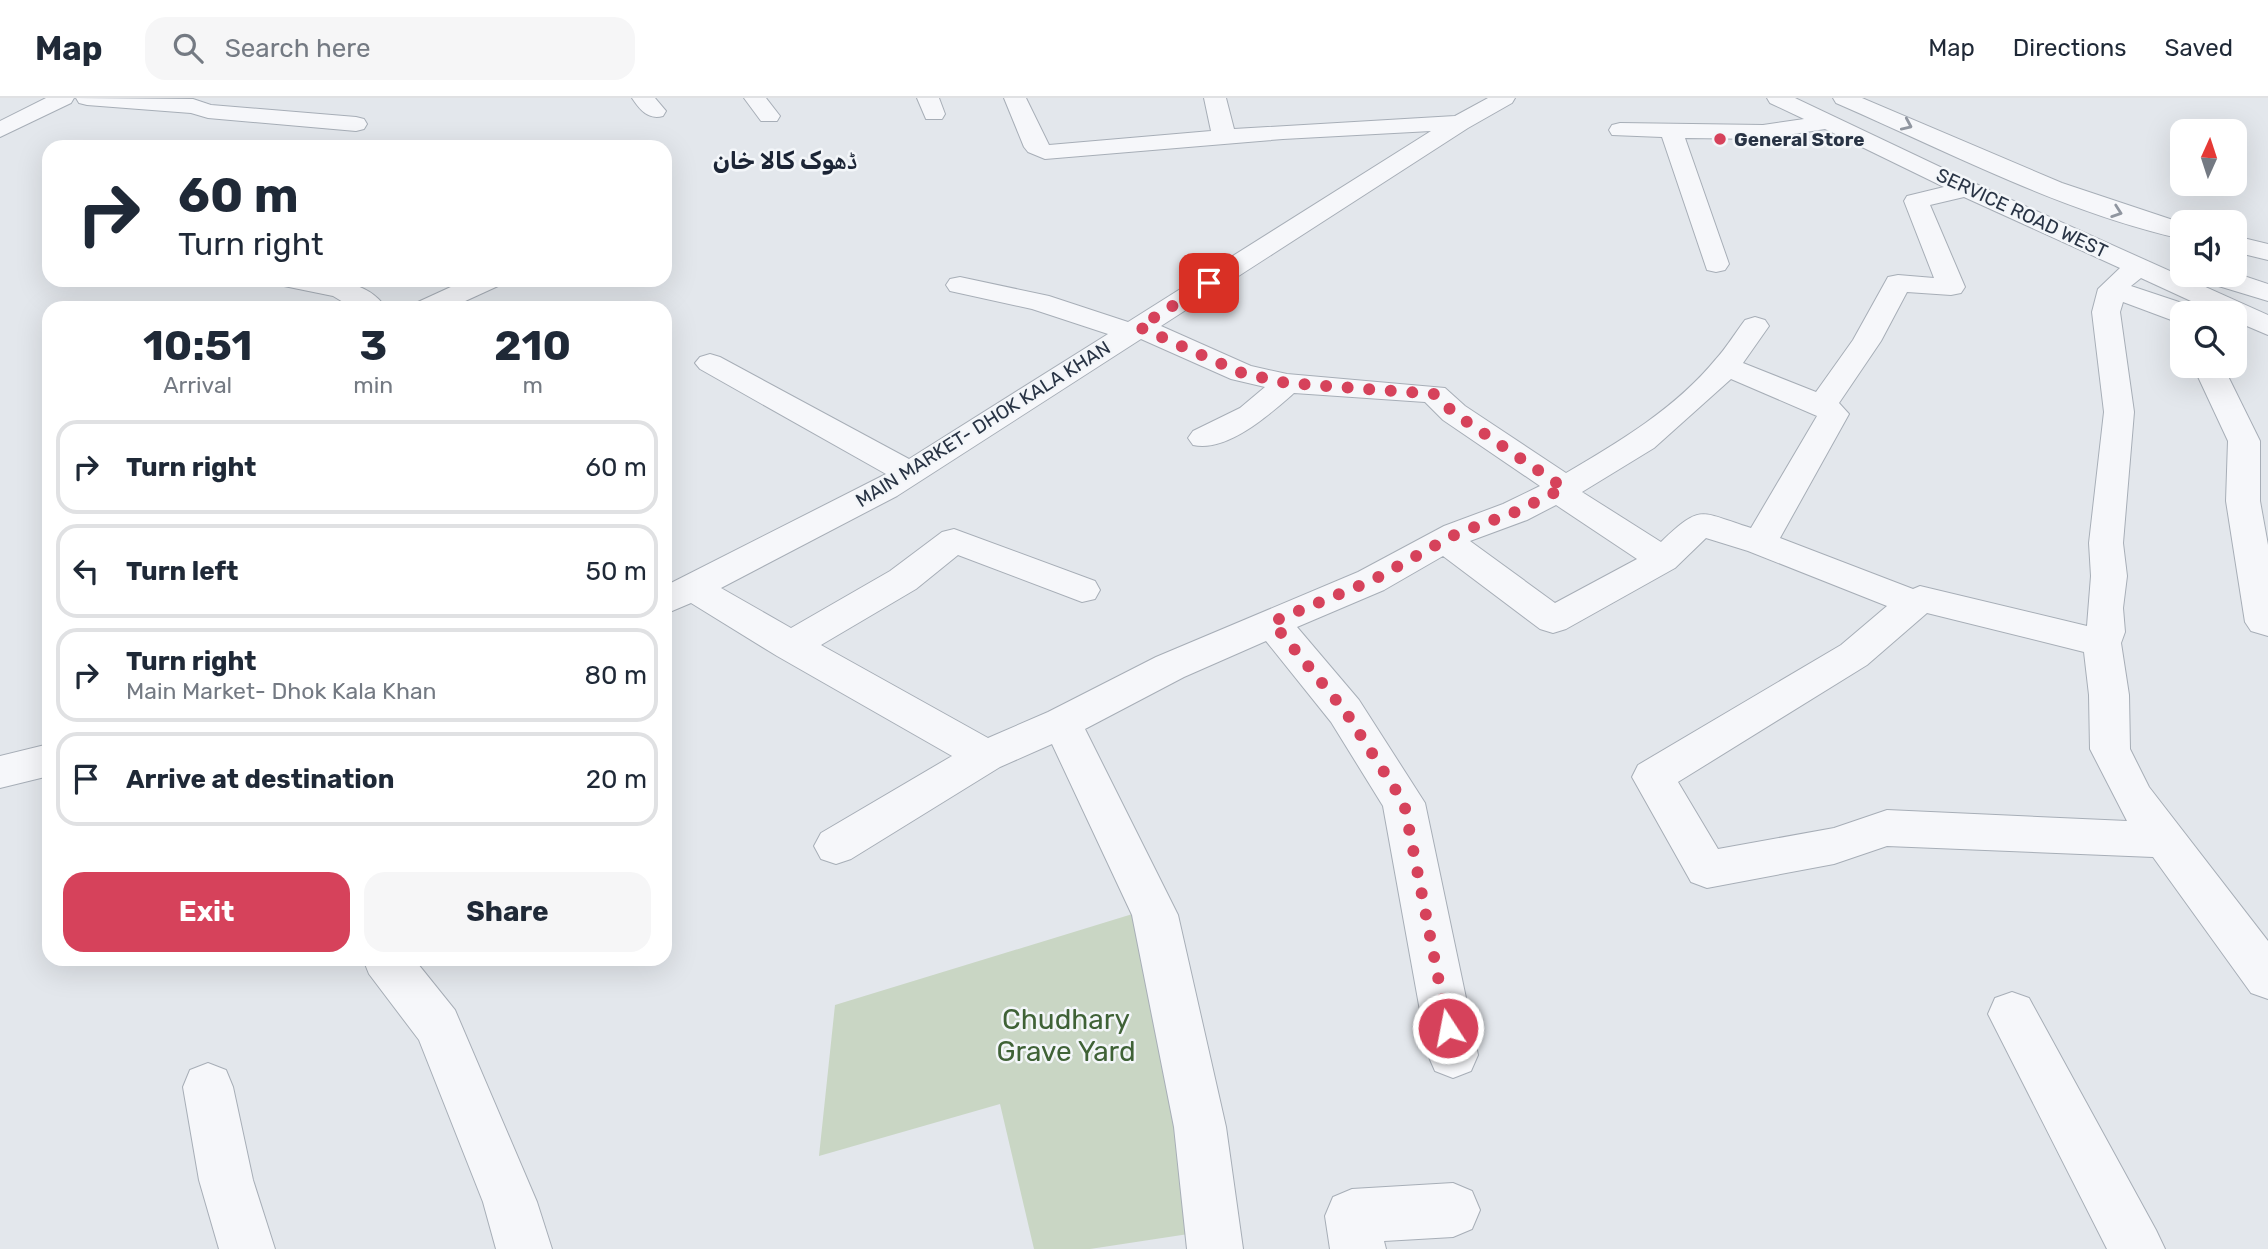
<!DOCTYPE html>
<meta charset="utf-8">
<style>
:root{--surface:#fff;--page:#f6f6f7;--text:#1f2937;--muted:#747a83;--line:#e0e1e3;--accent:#d6425b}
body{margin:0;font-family:Rubik,"Noto Naskh Arabic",sans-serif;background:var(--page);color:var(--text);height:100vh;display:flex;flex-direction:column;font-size:26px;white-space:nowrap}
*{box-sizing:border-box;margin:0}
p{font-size:23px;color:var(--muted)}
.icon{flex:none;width:38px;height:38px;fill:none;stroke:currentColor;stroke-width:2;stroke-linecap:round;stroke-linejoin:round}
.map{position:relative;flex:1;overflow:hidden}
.panel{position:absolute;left:42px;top:203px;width:630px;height:665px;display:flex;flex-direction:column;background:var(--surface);border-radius:21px;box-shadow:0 7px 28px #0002}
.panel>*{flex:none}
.banner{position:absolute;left:42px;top:42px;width:630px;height:147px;border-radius:21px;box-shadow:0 7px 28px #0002;background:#fff;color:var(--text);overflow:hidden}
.needle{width:46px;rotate:3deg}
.tools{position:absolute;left:2170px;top:21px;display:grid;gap:14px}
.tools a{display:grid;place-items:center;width:77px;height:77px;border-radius:14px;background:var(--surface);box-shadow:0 7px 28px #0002;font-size:35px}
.pin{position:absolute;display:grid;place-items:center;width:60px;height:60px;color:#fff;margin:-30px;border-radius:14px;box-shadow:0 4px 10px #0006}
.me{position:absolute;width:77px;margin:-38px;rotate:349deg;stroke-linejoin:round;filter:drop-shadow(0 0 5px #0008)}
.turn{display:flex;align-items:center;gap:24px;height:147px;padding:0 21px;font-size:32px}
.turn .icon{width:91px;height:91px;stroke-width:2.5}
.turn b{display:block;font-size:49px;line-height:60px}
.eta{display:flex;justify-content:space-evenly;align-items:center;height:119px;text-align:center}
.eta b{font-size:42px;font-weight:700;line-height:49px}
.button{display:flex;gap:14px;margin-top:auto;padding:14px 21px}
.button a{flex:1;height:80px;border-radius:21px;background:var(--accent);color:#fff;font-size:28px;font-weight:700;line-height:80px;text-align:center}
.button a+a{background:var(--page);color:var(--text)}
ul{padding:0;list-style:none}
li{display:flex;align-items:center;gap:21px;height:94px;margin:0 14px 10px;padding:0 7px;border:4px solid var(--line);border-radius:21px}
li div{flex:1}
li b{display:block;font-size:26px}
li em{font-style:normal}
header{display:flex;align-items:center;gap:42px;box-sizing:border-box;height:98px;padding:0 35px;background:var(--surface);border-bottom:2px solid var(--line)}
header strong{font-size:33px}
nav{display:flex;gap:38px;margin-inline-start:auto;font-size:24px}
.search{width:490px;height:63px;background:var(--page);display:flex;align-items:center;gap:18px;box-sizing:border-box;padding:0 24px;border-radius:21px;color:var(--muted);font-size:26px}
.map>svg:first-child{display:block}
.green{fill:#c9d6c4}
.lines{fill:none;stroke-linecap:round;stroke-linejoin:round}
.minor-casing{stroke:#a7aeb7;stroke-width:2}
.minor{fill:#f6f7fa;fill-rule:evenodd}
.oneway{stroke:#9096a0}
.route{stroke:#d6425b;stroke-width:12;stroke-dasharray:0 21.6}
.poi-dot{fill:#d6425b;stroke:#f3f6f9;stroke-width:2.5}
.labels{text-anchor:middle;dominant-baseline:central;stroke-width:5;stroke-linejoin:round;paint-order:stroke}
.far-poi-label{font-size:19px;font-weight:bold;fill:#293445;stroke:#f3f6f9;text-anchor:start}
.far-street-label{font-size:19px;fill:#293445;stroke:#f3f6f9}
.far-district-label{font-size:24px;font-weight:bold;fill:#1c2536;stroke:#f3f6f9}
.near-park-label{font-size:28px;fill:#3f6236;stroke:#f3f6f9}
</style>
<header>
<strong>Map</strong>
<div class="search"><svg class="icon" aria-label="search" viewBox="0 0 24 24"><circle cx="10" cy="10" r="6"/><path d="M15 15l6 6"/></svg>Search here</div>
<nav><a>Map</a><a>Directions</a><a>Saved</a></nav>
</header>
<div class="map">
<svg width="2268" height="1151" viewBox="0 0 2268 1151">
<rect width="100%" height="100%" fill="#e3e7ec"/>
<path class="green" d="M 1139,814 L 1195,1135 L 1090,1151 L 1034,1151 L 1000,1006 L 819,1058 L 835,907 Z"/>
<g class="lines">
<defs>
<path id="minor" d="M 46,0 L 74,0 L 71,5 L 0,39 L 0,23 Z
M 76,0 L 193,1 L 211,7 L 356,19 L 364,21 L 367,26 L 364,31 L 356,33 L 208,20 L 191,15 L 87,7 L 79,5 Z
M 632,0 L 655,0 L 666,13 L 663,18 C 648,22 640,12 632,0 Z
M 744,0 L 766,0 L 780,18 L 777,23 L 761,23 Z
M 917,0 L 939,0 L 945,16 L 942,21 L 926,21 Z
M 1004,0 L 1026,0 L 1049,47 L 1211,33 L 1204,0 L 1226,0 L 1234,31 L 1455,18 L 1488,0 L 1515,0 L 1512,5 L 1468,30 L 1161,228 L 1251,268 L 1287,276 L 1445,290 L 1465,308 L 1566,375 C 1619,344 1676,310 1716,261 C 1727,249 1735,235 1745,222 L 1755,219 L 1765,222 L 1769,228 L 1743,265 L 1816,294 L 1853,242 L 1888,179 L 1898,177 L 1934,180 L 1904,103 L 1907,98 L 1944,89 L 1825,31 L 1763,41 L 1685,40 L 1729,166 L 1725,172 L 1716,174 L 1707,172 L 1662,39 L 1612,37 L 1609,32 L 1612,27 L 1620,25 L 1763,27 L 1804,21 L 1770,5 L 1767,0 L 1795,0 L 1976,86 L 2268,217 L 2268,237 L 2235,223 L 2235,215 L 2217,215 L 2141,180 L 2131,188 L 2185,206 L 2194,215 L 2182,215 L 2182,226 L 2123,204 L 2120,214 L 2134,314 L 2123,445 L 2127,478 L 2123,510 L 2125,534 L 2121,545 L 2129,597 L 2130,651 L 2149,689 L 2268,843 L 2268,901 L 2251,895 L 2153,759 L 1887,748 L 1834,766 L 1707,790 L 1691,784 L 1632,679 L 1638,667 L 1841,547 L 1887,508 L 1748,453 L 1706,440 L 1675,470 L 1566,531 L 1553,535 L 1540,531 L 1443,458 L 1384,492 L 1297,529 L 1359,602 L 1425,705 L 1478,957 L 1471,973 L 1453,980 L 1435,973 L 1428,957 L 1383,708 L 1331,624 L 1266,543 L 1184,579 L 1085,631 L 1178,817 L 1226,1029 L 1243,1151 L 1187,1151 L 1174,1029 L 1132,817 L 1052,646 L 1000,669 L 851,761 L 836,766 L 821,761 L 814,748 L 821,735 L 952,658 L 777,558 L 691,505 L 665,516 L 665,488 L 886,376 L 700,271 L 695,265 L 700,259 L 710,256 L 720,259 L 909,361 L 1108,236 L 1032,211 L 950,193 L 946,187 L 950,181 L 960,179 L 1049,198 L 1128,224 L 1431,33 L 1283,41 L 1045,61 L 1028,54 L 1024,49 ZM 1964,99 L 2120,170 L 2098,191 L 2092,214 L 2104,314 L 2089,445 L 2091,478 L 2087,528 L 1920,488 L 1913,491 L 1780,440 L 1849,316 L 1839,305 L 1881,243 L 1907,194 L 1951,197 L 1961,195 L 1965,189 L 1930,107 ZM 1141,241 L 1231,281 L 1265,289 L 1240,310 L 1193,333 L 1188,340 L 1193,347 C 1227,355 1270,316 1294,295 L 1425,304 L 1443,322 L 1540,388 L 1503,406 L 1444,428 L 1358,474 L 1156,559 L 1048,614 L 988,640 L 821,547 L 916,491 L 958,457 L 1082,504 L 1095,501 L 1100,492 L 1095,483 L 954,431 L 942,434 L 890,473 L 791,530 L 721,490 L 897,398 ZM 1731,281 L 1817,318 L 1751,430 C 1699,414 1702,405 1661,444 L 1582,394 L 1654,350 ZM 1556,407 L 1637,461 L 1555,505 L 1470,443 L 1527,422 ZM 1927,515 L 2084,554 L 2089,597 L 2090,651 L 2127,723 L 1887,712 L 1834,730 L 1718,751 L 1678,684 L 1867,567 Z
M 1833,0 L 1862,0 L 2062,85 L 2182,125 L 2182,141 C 2062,114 1949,54 1836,5 Z
M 2235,138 L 2268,146 L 2268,162 L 2235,154 Z
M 2235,175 L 2268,186 L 2268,203 L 2202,183 L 2199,177 Z
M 280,182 C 316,182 363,176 386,210 L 353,210 L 333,198 L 284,188 Z
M 466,182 L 502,182 L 498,188 L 450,210 L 414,210 L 418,204 Z
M 2193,268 L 2223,268 L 2260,343 L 2260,403 L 2268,447 L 2268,538 L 2251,533 L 2245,524 L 2226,403 L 2228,343 Z
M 49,646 L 49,678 L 0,690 L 0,658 Z
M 363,861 L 414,861 L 455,912 L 537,1104 L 552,1151 L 496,1151 L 483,1104 L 419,942 L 369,876 Z
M 2012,894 L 2029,900 L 2156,1132 L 2165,1151 L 2107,1151 L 1988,916 L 1995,900 Z
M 208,965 L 226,972 L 233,989 L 253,1082 L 275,1151 L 219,1151 L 199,1082 L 183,989 L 190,972 Z
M 1453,1085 L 1472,1093 L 1480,1112 L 1472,1131 L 1453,1139 L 1384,1143 L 1386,1151 L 1330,1151 L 1325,1118 L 1333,1099 L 1352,1091 Z"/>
</defs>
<use href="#minor" class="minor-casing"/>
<use href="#minor" class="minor"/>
</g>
<defs><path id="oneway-chevron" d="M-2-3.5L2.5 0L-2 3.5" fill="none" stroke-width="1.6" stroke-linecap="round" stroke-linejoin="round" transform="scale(1.75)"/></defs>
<g class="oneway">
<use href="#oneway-chevron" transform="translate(1907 27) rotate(24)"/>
<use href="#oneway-chevron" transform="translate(2117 114) rotate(19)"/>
</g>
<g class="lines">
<path class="route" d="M 1209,185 L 1139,229 L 1242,275 L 1287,285 L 1434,296 L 1454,315 L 1564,390 L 1515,414 L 1456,436 L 1371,483 L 1272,524 L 1345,613 L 1404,705 L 1448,930"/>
</g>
<circle class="poi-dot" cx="1720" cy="41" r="7"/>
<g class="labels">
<g class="far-poi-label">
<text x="1734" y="41">General Store</text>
</g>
<g class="far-street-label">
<text transform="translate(2022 115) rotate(25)">SERVICE ROAD WEST</text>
<text transform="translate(983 326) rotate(-32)">MAIN MARKET- DHOK KALA KHAN</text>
</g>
<g class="far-district-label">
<text x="785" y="63">ڈھوک کالا خان</text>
</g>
<g class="near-park-label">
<text x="1066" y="921">Chudhary<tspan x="1066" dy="32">Grave Yard</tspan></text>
</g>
</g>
</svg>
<div class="tools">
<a><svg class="needle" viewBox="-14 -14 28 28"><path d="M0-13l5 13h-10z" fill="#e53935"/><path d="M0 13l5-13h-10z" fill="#747a83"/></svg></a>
<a><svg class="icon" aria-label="sound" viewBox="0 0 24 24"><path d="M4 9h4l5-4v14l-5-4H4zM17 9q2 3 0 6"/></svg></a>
<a><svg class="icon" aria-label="search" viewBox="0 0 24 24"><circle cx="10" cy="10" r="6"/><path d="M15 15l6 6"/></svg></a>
</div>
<div class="pin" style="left:1209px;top:185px;background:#d93025"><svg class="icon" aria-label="arrive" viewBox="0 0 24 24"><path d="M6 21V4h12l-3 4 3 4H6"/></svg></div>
<svg class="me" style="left:1448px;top:930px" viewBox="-20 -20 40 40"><circle r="17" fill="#d6425b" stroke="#fff" stroke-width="3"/><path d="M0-11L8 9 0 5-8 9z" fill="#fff"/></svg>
<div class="banner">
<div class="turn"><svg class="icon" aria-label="right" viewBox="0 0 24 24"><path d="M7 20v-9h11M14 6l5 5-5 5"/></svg><div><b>60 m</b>Turn right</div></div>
</div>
<section class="panel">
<div class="eta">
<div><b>10:51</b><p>Arrival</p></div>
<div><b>3</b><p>min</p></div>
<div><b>210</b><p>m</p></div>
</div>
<ul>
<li><svg class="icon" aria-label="right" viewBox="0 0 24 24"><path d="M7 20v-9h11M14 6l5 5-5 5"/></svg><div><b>Turn right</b></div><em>60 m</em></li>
<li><svg class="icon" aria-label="left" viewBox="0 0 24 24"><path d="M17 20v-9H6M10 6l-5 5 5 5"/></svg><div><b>Turn left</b></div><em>50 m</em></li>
<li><svg class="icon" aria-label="right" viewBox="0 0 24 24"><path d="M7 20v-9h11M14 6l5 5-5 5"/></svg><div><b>Turn right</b><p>Main Market- Dhok Kala Khan</p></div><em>80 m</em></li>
<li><svg class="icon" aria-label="arrive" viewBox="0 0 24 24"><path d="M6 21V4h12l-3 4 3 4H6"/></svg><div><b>Arrive at destination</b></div><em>20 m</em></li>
</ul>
<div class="button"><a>Exit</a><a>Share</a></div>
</section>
</div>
